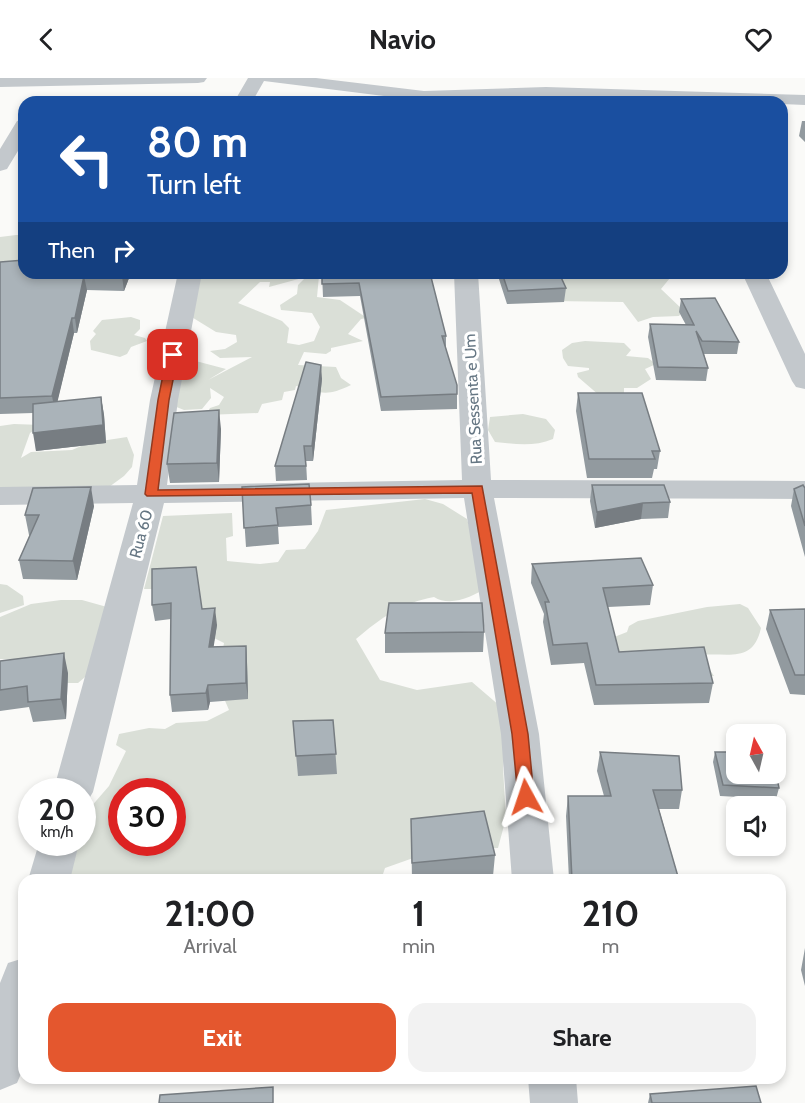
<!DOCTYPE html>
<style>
:root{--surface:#fff;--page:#f2f2f2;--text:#202124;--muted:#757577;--accent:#e4572e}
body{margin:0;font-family:Cabin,sans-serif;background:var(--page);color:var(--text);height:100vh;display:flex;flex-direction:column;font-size:22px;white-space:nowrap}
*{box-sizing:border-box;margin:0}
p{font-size:20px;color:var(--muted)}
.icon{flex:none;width:33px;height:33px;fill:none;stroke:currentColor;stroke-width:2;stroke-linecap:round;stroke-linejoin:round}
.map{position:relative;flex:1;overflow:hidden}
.drawer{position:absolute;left:18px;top:796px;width:768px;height:210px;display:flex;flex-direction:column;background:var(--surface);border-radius:18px;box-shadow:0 3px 9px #0003}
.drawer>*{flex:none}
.hud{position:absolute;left:18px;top:18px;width:770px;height:183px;border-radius:18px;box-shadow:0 3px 9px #0003;background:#1a4fa0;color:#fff;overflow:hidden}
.needle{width:39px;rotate:352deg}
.tools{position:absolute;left:726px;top:646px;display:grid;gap:12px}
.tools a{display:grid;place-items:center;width:60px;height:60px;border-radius:12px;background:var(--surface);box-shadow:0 3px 9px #0003;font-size:30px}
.speed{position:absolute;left:18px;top:700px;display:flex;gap:12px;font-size:30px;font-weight:700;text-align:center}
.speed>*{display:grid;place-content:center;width:78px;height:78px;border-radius:50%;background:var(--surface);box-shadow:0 3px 9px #0003;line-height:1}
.speed small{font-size:15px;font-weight:400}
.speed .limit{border:9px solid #d22;background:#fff;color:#111}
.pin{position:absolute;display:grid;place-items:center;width:51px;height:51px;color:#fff;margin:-26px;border-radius:12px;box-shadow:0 3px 9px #0006}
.me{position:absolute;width:66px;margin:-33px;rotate:355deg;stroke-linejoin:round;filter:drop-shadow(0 0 4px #0008)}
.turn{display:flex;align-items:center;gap:21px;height:126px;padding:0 30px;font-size:27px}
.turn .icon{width:78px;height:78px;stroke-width:2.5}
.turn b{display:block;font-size:42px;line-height:51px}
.then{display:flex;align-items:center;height:57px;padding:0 30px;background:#0003;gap:12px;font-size:22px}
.eta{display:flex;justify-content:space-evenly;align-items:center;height:102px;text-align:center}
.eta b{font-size:36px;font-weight:700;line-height:42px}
.cta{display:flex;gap:12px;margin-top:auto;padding:12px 30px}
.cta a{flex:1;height:69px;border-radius:18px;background:var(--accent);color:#fff;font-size:24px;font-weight:700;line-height:69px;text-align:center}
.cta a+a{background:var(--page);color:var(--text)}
header{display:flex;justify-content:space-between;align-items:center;height:78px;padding:0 30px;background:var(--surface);font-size:27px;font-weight:700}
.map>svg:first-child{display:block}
.green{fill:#dadfd7;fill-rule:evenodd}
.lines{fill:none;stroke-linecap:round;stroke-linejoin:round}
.minor{fill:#c3c8cc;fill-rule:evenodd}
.wall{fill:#929a9f}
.shaded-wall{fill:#777d82}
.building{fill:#aab3b9;stroke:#777d82;stroke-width:1.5}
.route{fill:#e4572e;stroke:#94391e;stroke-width:1.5}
.labels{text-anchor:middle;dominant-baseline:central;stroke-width:6;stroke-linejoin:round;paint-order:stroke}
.street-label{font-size:16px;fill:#657683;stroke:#fff}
</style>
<header><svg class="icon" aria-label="back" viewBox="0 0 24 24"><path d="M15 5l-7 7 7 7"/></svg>Navio<svg class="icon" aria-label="heart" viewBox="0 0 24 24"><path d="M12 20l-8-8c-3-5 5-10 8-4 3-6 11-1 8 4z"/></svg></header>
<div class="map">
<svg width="805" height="1025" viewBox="0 0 805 1025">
<rect width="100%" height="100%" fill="#fafaf8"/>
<path class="green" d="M 16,157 L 24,157 L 24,194 L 0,195 L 0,159 Z
M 197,195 L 344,195 L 319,198 L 317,219 L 340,222 L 367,240 L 361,241 L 348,256 L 363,263 L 331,270 L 331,273 L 326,276 L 304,274 L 298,287 L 336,289 L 341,300 L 351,307 C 326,319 322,315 296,308 L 295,312 L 284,314 L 282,322 L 262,326 L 258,335 L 206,337 L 210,330 L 219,327 L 224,319 L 210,310 L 211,320 L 202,331 L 184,332 L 169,326 L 173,277 L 226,291 L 208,302 L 252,279 L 220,280 L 210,273 L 225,271 L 237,264 L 236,257 L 216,254 L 190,238 ZM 306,199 L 298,207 L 297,216 L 280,227 L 281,232 L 312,235 L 320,249 L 314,263 L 299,267 L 287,265 L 289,250 L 282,243 L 238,225 L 260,204 L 270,204 L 269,209 Z
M 553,195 L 660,195 L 670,200 L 661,211 L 683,232 L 679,238 L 653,239 L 638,244 L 623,224 L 552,223 Z
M 131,239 L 140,242 L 140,251 L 134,257 L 145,260 L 147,263 L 131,269 L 127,276 L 120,279 L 91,272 L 90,263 L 96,256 L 93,253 L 102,242 Z
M 585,263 L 624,265 L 631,272 L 626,278 L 648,280 L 656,286 L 645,291 L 651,301 L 637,310 L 624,310 L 624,316 L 600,318 L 578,299 L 577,295 L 589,292 L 589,290 L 568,288 L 563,280 L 562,272 L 572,265 Z
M 523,336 L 546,341 L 555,352 L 553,361 C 534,369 515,366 495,364 L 488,352 L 490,339 Z
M 14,346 L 42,347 L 30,355 L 21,380 L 31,374 L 72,372 L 88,365 L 127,359 L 134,377 L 132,389 L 124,398 L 109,409 L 0,410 L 0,348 Z
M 425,421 L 443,426 L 467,441 L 487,509 C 473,519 450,529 434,519 C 401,525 381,540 356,561 L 380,602 L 417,612 L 472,604 L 507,634 L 503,690 L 506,740 L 498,770 L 433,773 L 385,790 L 381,802 L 52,802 L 43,789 L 60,765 L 82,765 L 83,738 L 109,708 L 126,673 L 116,667 L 119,656 L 149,650 L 165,651 L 176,645 L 207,643 L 229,632 L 217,604 L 224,565 L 210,558 L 161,511 L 144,511 L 163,438 L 232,435 L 233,458 L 226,460 L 227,483 L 260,486 L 278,484 L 286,472 L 305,471 L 318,453 L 326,432 ZM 122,714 L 172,714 L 172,765 L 122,765 Z
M 0,506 L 7,507 L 23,518 L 24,527 L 0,535 Z
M 61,522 L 82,522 L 107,529 L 91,594 L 78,605 L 64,605 L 31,582 L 0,581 L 0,539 L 31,526 Z
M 740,526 L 748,530 L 761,550 C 753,586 729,574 700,577 L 714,598 L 656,601 L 599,565 L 627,554 L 629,548 L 638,543 L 707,529 Z"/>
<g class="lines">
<path class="minor" d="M 0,0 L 207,0 L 204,4 L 198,5 L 0,9 Z
M 248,0 L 316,0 L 424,13 L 546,9 L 805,17 L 805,27 L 782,26 L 782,24 L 546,19 L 424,23 L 264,3 L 252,24 L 234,24 Z
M 24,41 L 24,63 L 7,91 L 0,93 L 0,71 L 17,43 Z
M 178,195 L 202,195 L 178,322 L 167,407 L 462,402 L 454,195 L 478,195 L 491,402 L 805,403 L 805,421 L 494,420 L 539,656 L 554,802 L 512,802 L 501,656 L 464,420 L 164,425 L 93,714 L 87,724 L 82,726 L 82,714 L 53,714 L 133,425 L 0,427 L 0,409 L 137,407 L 150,322 Z
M 742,195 L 766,195 L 805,276 L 805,311 L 796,309 L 792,303 Z
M 39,765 L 79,765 L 70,802 L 28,802 Z
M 24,880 L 24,989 L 17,1005 L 0,1012 L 0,905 L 8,885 Z
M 528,1000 L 576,1000 L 578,1025 L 530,1025 Z"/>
</g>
<path class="wall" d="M 802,43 L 805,43 L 805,64 L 799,58 Z
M 0,184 L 24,195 L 131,195 L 124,213 L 87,212 L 77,255 L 74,255 L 57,324 L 101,319 L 104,337 L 106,365 L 36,373 L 33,335 L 0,336 Z
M 322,195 L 430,195 L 446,258 L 446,270 L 457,316 L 457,331 L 381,333 L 360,218 L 323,219 Z
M 497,195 L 559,195 L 566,210 L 564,224 L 507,226 Z
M 681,221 L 739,264 L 737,276 L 704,276 L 708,290 L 706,303 L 656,302 L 648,259 L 650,246 L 686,247 L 679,234 Z
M 322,301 L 313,383 L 306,383 L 307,402 L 276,403 L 275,388 Z
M 578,315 L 660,373 L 657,391 L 654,391 L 652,400 L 587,400 L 576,333 Z
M 221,351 L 219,404 L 170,405 L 167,386 Z
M 592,407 L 670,424 L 668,440 L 641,441 L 595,450 L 590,423 Z
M 242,409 L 311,427 L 312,447 L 278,449 L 279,466 L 246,469 Z
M 805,410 L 805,479 L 791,428 L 794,411 Z
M 94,428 L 77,502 L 23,501 L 19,482 L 30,457 L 29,457 L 25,437 Z
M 532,486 L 653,507 L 650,527 L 608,529 L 619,574 L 713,605 L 709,625 L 594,627 L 584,585 L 551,587 L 543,544 L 544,536 L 531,505 Z
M 152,491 L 202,531 L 217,547 L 213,569 L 246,568 L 247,584 L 248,621 L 210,624 L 208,632 L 172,634 L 170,617 L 171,541 L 155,543 L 152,527 Z
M 805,531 L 805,617 L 790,616 L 766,551 L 770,532 Z
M 484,554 L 483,574 L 385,575 L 385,555 Z
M 0,583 L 68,595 L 66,641 L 33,644 L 29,629 L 0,633 Z
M 333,642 L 337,696 L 298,698 L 293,643 Z
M 600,674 L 682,712 L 679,731 L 659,731 L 679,802 L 569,802 L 566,738 L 568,718 L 604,718 L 597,693 Z
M 715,674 L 779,710 L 776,721 L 720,718 L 713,684 Z
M 411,741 L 495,777 L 493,798 L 442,802 L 412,802 Z
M 805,870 L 805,908 L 801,892 Z
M 650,1016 L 761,1025 L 648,1025 Z"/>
<path class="shaded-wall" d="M 123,195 L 131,195 L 124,213 L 122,198 Z
M 84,198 L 87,212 L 77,255 L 75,240 Z
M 72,240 L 74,255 L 55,334 L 52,318 Z
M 321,287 L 322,301 L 313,383 L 312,368 Z
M 101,319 L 104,337 L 106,365 L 36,373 L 33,355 Z
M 219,332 L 221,351 L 219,404 L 217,385 Z
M 91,409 L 94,428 L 77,502 L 73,483 Z
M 643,425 L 641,441 L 595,450 L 597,434 Z
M 215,530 L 217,547 L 211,586 L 209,569 Z
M 246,568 L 247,584 L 248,621 L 246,605 Z
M 64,575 L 68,595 L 66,641 L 61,621 Z
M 208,607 L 210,624 L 208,632 L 206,615 Z"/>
<path class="building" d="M 24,182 L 24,195 L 123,195 L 122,198 L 84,198 L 75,240 L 72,240 L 52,318 L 0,320 L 0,184 Z
M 322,195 L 430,195 L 446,258 L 442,258 L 457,307 L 457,316 L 381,319 L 359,205 L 322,206 Z
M 502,195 L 559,195 L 566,210 L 508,213 Z
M 715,220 L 739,264 L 702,263 L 696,253 L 708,290 L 658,289 L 650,246 L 694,247 L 681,221 Z
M 306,284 L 321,287 L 312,368 L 304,368 L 306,388 L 275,388 Z
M 578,315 L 642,315 L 660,373 L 652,373 L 655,381 L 589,381 Z
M 101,319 L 103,347 L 33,355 L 33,326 Z
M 219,332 L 217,385 L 167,386 L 174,335 Z
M 309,406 L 311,427 L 276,430 L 278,447 L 244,450 L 242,409 Z
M 592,407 L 664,407 L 670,424 L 643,425 L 597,434 Z
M 803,407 L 805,410 L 805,448 L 794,411 Z
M 91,409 L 73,483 L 19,482 L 39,437 L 25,437 L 33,410 Z
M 641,480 L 653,507 L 603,510 L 619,574 L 704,569 L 713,605 L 596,607 L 587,565 L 553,567 L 545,524 L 549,524 L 532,486 Z
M 196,489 L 202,531 L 215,530 L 209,569 L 246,568 L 246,605 L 208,607 L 206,615 L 170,617 L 171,525 L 152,527 L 152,491 Z
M 389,525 L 482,525 L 484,554 L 385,555 Z
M 805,531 L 805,597 L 795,597 L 770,532 Z
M 64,575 L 61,621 L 28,624 L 27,608 L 0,612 L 0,583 Z
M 333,642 L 336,676 L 296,678 L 293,643 Z
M 600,674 L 679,678 L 682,712 L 653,712 L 679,802 L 572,802 L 568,718 L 611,718 Z
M 715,674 L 736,674 L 736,696 L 776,696 L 776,695 L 779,710 L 723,707 Z
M 484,733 L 495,777 L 412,785 L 411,741 Z
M 756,1008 L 761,1025 L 652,1025 L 650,1016 Z
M 273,1009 L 273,1025 L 159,1025 L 160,1017 Z"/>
<path class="route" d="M 173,274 L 178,277 L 169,322 L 158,412 L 482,408 L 528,656 L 534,719 L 531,723 L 520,723 L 518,719 L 512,656 L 472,415 L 147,418 L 145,416 L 158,322 L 167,277 Z"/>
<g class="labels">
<g class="street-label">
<text transform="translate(473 321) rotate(-93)">Rua Sessenta e Um</text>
<text transform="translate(141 456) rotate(-75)">Rua 60</text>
</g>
</g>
</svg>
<div class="tools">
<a><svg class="needle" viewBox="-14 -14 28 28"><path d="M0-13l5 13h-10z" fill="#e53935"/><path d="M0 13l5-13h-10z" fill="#757577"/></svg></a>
<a><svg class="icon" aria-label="sound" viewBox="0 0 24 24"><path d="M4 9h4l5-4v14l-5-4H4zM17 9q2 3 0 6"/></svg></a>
</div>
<div class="speed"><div>20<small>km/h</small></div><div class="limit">30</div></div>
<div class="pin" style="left:173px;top:277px;background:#d93025"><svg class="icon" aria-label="arrive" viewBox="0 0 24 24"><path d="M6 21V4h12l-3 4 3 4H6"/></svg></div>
<svg class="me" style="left:526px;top:719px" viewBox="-20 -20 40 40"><path d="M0-17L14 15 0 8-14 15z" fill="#e4572e" stroke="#fff" stroke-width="4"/></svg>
<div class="hud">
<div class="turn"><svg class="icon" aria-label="left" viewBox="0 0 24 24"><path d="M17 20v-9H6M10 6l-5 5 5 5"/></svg><div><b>80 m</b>Turn left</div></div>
<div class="then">Then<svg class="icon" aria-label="right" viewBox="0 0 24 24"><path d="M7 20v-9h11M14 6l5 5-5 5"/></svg></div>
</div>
<section class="drawer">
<div class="eta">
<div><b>21:00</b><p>Arrival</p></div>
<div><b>1</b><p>min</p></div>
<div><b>210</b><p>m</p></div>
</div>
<div class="cta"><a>Exit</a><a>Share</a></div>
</section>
</div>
